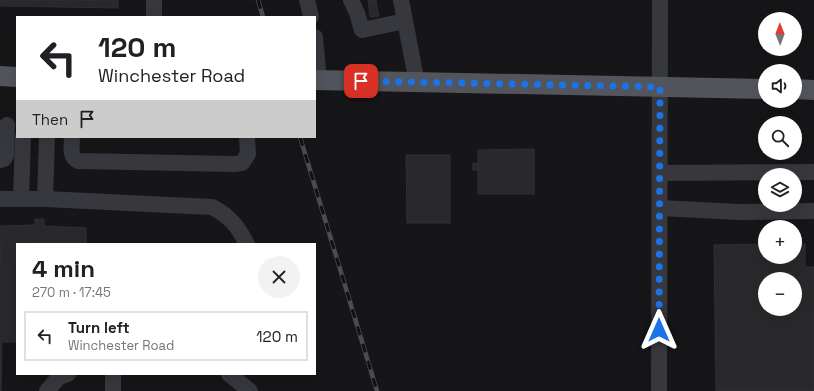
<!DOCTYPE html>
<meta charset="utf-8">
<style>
:root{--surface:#fff;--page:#f2f2f2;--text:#202124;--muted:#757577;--line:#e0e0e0}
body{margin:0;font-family:"Space Grotesk",sans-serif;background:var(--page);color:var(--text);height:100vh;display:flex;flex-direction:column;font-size:15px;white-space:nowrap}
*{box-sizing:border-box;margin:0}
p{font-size:13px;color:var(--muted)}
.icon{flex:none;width:22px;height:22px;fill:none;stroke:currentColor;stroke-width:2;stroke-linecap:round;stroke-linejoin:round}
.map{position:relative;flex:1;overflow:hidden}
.drawer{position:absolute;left:16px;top:243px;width:300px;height:132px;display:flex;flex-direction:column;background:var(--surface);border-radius:0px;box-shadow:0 4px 16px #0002}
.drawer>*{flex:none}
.hud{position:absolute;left:16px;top:16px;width:300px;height:122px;border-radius:0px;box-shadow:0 4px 16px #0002;background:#fff;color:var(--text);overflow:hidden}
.needle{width:26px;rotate:359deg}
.tools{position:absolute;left:758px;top:12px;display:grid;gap:8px}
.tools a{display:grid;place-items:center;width:44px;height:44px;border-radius:50%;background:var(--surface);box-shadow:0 4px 16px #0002;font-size:20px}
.pin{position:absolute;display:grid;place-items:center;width:34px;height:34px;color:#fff;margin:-17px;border-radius:8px;box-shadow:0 2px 6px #0006}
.me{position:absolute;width:44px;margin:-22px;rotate:0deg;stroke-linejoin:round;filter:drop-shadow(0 0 3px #0008)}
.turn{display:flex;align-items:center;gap:14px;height:84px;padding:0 16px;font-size:18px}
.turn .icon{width:52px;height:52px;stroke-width:2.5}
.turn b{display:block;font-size:28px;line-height:34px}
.then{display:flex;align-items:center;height:38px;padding:0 16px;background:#0003;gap:8px;font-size:15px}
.round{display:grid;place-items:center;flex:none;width:42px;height:42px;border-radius:21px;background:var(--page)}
.summary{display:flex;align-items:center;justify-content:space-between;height:68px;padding:0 16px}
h1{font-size:24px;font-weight:600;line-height:30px}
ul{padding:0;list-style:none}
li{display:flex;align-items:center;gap:12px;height:50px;margin:0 8px 6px;padding:0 8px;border:2px solid var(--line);border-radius:0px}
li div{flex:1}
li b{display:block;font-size:15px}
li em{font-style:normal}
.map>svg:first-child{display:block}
.building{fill:#29292c;stroke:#303034;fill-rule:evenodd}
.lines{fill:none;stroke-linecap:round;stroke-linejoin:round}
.minor{stroke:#37383d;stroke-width:16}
.major{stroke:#53555c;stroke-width:20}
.rail-casing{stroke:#4a4c52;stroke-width:4.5}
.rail{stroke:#111113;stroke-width:3;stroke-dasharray:9;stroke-linecap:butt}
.route{stroke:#1a73e8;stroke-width:7;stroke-dasharray:0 12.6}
</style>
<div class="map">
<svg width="814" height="391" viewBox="0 0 814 391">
<rect width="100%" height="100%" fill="#161618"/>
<path class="building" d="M 0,0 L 118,0 L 118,8 L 0,6 Z
M 368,0 L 376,0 L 379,16 L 370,17 Z
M 534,149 L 534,194 L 478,194 L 478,170 L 473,170 L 473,163 L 478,164 L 478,150 Z
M 406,155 L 450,155 L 450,223 L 407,223 Z
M 35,219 L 44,219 L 44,226 L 86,228 L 86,244 L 17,244 L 17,342 L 2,342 L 1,391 L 0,391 L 0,226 L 35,225 Z
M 765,244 L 765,257 L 795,257 L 795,244 L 805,244 L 805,267 L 814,267 L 814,391 L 716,391 L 714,245 ZM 765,279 L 795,279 L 795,309 L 765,309 Z"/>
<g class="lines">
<path class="minor" d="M 154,0 L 154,17
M 307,0 L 311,17
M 351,0 L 357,13 L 362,30 L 405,21
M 401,0 L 417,83
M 315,37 L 319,81
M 72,137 C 72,146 69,157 78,161 L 235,164 L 242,163 L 248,154 L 247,137
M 0,160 L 4,159 L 6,155 L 7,125
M 660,173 L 814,172
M 0,199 L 45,199 L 212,207 C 230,216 238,227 247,244
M 21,199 L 23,137
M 45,199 L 47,137
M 660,208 L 737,212 L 814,211
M 229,374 L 250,391
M 47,391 L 59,377 L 68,374
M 113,391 L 113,374
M 659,391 L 660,0"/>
<path class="major" d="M 0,76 L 17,77
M 315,80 L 765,89
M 795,89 L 814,90"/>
<defs>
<path id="rail" d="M 258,0 L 263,17
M 300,137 L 377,391"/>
</defs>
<use href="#rail" class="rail-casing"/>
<use href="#rail" class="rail"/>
</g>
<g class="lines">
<path class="route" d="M 361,81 L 660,87 L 659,330"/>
</g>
</svg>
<div class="tools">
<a><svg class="needle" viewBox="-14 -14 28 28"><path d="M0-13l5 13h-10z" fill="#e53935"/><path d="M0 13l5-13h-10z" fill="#757577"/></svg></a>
<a><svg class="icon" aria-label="sound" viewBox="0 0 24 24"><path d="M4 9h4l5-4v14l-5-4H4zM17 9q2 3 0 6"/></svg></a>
<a><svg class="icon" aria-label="search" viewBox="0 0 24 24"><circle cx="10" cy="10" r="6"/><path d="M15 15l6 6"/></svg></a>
<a><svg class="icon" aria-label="layers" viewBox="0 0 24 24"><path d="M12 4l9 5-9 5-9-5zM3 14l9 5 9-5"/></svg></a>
<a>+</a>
<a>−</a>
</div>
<div class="pin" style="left:361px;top:81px;background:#d93025"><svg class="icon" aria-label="arrive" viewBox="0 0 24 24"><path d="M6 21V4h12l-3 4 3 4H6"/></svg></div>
<svg class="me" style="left:659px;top:330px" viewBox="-20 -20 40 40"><path d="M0-17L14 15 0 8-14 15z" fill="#1a73e8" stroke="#fff" stroke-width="4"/></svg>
<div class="hud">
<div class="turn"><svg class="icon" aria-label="left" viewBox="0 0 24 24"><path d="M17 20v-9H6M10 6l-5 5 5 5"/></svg><div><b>120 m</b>Winchester Road</div></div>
<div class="then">Then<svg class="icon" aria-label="arrive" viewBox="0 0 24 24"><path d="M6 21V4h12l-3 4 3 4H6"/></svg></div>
</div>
<section class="drawer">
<div class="summary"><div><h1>4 min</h1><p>270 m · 17:45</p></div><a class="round"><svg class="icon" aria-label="close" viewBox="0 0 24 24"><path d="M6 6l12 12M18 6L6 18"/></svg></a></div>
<ul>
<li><svg class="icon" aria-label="left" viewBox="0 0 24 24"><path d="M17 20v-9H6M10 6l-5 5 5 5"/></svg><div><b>Turn left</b><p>Winchester Road</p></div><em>120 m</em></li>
</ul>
</section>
</div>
